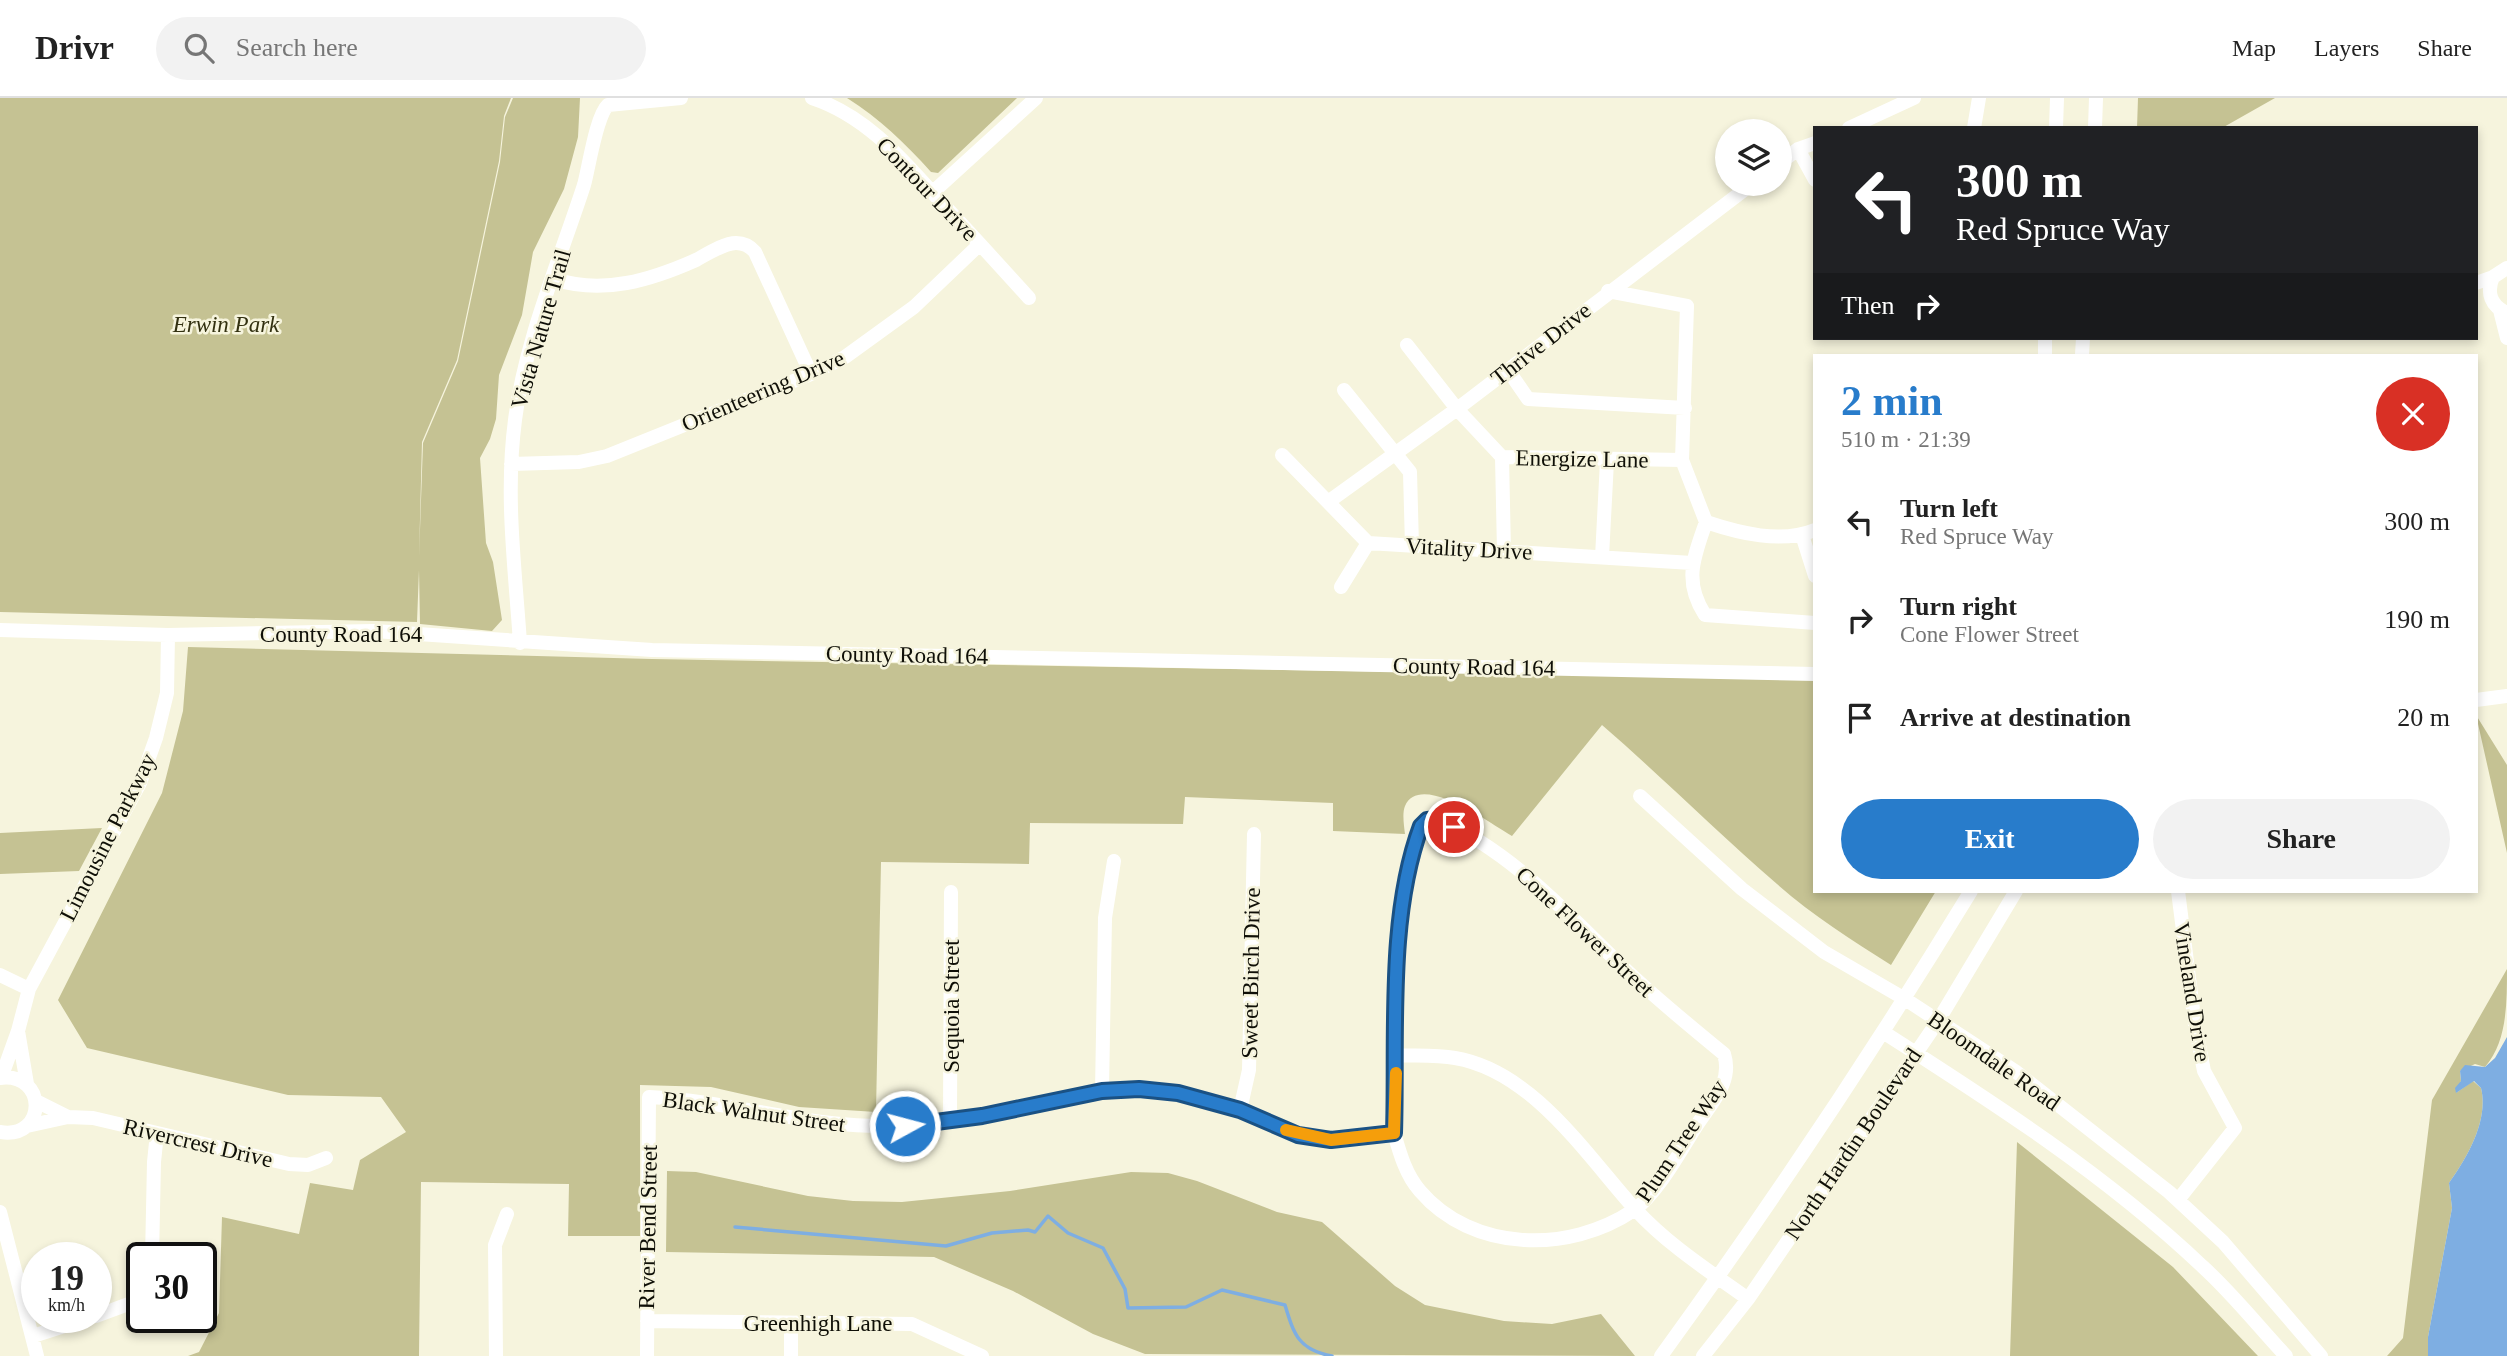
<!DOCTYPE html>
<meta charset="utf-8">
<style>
:root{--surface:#fff;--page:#f2f2f2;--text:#222;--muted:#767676;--line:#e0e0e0;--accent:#287ccb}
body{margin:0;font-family:Georgia,serif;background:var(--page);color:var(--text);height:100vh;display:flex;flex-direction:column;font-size:26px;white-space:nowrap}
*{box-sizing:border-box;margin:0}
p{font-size:23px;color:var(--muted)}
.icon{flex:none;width:38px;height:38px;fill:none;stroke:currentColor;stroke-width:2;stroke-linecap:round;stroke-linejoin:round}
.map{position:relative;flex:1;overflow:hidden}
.details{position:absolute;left:1813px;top:256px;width:665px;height:539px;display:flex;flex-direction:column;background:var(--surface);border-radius:0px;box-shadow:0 4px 10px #0003}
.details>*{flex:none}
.hud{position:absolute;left:1813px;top:28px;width:665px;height:214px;border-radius:0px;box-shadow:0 4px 10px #0003;background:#202124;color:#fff;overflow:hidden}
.fabs{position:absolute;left:1715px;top:21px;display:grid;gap:14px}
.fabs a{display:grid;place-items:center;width:77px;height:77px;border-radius:50%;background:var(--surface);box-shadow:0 4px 10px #0003;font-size:35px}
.speed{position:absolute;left:21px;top:1144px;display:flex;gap:14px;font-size:35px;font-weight:700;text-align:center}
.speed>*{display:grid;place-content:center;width:91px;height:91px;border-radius:50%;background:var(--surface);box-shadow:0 4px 10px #0003;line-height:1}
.speed small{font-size:18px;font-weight:400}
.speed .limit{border:4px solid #111;border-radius:10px;background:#fff;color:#111}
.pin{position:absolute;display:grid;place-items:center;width:60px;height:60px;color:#fff;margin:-30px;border:4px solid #fff;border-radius:50%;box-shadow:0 2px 7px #0007}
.me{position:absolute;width:77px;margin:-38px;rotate:83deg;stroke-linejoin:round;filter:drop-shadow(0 0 5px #0008)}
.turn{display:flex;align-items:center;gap:24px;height:147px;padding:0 28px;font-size:32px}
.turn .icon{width:91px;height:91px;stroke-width:2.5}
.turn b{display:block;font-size:49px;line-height:60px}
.then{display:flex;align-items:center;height:66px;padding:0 28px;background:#0003;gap:14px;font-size:26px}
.round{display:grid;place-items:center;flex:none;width:74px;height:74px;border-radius:37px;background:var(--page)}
.head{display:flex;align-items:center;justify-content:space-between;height:119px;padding:0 28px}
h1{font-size:42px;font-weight:600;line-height:52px;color:var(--accent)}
.button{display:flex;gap:14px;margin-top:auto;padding:14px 28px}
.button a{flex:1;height:80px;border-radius:42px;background:var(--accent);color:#fff;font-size:28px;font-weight:600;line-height:80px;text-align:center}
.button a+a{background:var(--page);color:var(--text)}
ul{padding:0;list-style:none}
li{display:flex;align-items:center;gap:21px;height:98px;padding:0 28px}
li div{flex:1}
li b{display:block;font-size:26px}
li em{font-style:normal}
header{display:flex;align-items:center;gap:42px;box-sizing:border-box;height:98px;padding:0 35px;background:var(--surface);border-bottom:2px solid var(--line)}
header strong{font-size:33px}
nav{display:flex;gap:38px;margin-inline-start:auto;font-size:24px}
.search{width:490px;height:63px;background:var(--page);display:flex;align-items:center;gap:18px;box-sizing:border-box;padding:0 24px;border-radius:38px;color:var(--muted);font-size:26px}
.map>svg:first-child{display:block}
.green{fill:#c5c293}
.water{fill:#7eaee2}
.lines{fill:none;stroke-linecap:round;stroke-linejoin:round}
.stream{stroke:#7eaee2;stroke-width:3.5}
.minor{stroke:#fff;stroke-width:14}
.route-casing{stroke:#1a5184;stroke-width:18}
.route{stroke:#287ccb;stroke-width:12}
.slow{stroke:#f59e0b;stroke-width:12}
.labels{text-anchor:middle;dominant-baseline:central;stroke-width:5;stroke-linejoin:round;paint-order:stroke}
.street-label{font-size:23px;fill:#0f0f07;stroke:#f6f4dd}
.park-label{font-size:23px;font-style:italic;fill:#333111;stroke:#f6f4dd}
</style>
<header>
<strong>Drivr</strong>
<div class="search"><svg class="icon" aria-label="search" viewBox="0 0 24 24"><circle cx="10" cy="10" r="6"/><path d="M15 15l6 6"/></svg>Search here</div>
<nav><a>Map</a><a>Layers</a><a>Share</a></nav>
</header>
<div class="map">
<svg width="2507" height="1258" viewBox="0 0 2507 1258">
<rect width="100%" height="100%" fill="#f6f4dd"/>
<path class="green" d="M 0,0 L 511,0 L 504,18 L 499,63 L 457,262 L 422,344 L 419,460 L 423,345 L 458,263 L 500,64 L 505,19 L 513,0 L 580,0 L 578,39 L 564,91 L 533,154 L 522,217 L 499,277 L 496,321 L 490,341 L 480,360 L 486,445 L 493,464 L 502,522 L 492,533 L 420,526 L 419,472 L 417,524 L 0,514 Z
M 847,0 L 1017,0 L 938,75 L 931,74 C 905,45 880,21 847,0 Z
M 2138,0 L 2275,0 L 2222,30 L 2137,30 Z
M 188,549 L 652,561 L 1815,581 L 1815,793 L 1936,793 L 1891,867 C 1852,842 1812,817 1777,786 C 1718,735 1662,679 1602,627 L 1512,738 C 1491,726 1420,673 1405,708 C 1402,715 1404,728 1405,736 L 1333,733 L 1333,705 L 1185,699 L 1183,726 L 1030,725 L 1029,766 L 881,764 L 876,1014 L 799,1009 L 711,989 L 640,987 L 640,1138 L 568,1138 L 569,1086 L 421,1084 L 419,1258 L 188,1258 L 199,1254 L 219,1215 L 222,1119 L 299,1136 L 310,1085 L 353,1092 L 360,1062 L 406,1034 L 381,999 L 288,997 L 87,950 L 58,902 L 162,695 L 183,613 Z
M 2476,617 L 2507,667 L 2507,755 Z
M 102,730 L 79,773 L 0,776 L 0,735 Z
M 2507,871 C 2507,906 2507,944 2485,969 L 2475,966 L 2460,973 L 2461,983 L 2456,995 L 2473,983 L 2481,990 C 2489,1022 2467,1060 2449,1085 L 2452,1110 L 2428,1239 L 2428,1258 L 2387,1258 L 2403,1240 L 2432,1002 Z
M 2017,1044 L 2173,1169 L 2258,1258 L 2010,1258 Z
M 667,1073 L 696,1074 L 808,1098 L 853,1103 L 902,1104 L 1010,1093 L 1131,1074 L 1168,1075 L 1197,1083 L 1277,1114 L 1322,1124 L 1395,1188 L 1425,1207 L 1504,1223 L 1552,1226 L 1601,1216 L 1635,1258 L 1145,1256 L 1093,1236 L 1013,1193 L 934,1159 L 666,1154 Z"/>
<path class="water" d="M 2507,939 L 2507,1258 L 2428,1258 L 2428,1239 L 2452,1110 L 2449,1085 C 2467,1060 2489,1022 2481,990 L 2474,983 L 2456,995 L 2455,990 L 2461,983 L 2460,973 L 2465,967 L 2485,969 L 2495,960 Z"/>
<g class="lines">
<path class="stream" d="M 735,1129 L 946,1148 L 992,1135 L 1028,1132 L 1035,1134 L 1048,1118 L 1068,1135 L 1103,1150 L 1125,1191 L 1128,1210 L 1186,1209 L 1222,1192 L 1285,1207 C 1294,1237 1299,1252 1332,1258"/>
<path class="minor" d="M 812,0 C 867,18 903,62 941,104 C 971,136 1000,168 1029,200
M 1849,30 L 1914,0
M 1974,30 L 1979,0
M 2056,30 L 2057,0
M 2095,30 L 2096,0
M 1798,51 L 1815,82
M 1780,65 L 1798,51 L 1815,45
M 933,94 L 1036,0
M 2507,170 L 2493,179 C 2486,195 2491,208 2507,215
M 554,181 C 603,197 651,182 696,162 C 707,156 724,145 736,145 C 744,145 750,148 755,154 L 811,276
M 2476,185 L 2493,179
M 1608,193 L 1687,208 L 1682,362 L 1706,424
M 2500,212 L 2507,240
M 1407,247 L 1457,311 L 1502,359 L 1682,362
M 2045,257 L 2045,240
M 2082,257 L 2083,240
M 1508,272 L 1528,301 L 1685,310
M 1344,292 L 1410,374 L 1412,448
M 1282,357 L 1368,445 L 1692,465
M 1502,359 L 1504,453
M 511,366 L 579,364 L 607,358 L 811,276 L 845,259 L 914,209 L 980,146
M 1328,404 L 1457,311 L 1752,86
M 1706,424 C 1694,459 1683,483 1705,517 L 1815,525
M 1706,424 C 1739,435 1781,446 1815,432
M 1802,437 L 1815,478
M 1602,459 L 1607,363
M 1341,489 L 1368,445
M 0,532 L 168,537 L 374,533 L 652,552 L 1815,576
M 520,545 C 515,469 505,398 515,322 C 525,242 559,164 584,87 C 589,69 596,18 608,7 L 681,0
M 2476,602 L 2507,598
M 1640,698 L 1742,791 L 1824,854 L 1905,901 L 2015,973 L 2169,1094 L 2223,1144 L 2321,1258
M 1438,721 C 1514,755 1567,816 1626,872 C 1658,902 1691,929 1724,956 C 1733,984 1712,1004 1697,1027 C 1681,1052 1658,1095 1634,1112 C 1569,1156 1472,1154 1420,1093 C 1406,1077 1400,1056 1394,1035 C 1396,976 1391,759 1427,722 Z
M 0,877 L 29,891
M 18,933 L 29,891 L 140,685 L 156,640 L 167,595 L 168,537
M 1883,934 C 1994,1005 2106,1077 2202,1168 C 2232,1195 2258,1228 2286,1258
M 1396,957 C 1415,958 1436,957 1455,960 C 1533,973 1587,1058 1635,1111 C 1668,1147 1709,1173 1748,1201
M 0,980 C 48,974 47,1042 0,1034
M 1,980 L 18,933 L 27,986
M 1102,993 L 1105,820 L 1114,763
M 1240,1012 L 1249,972 L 1254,736
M 68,1019 L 93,1020 L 289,1066 L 308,1067 L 326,1060
M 950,1022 L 951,794
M 27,1028 L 68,1019 L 36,1003
M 2178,1102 L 2235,1030 L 2204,973 L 2195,927 L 2178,793
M 0,1114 L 37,1258
M 152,1160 L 154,1064 L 157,1035
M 96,1218 L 142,1201
M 647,1223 L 912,1226 L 982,1258
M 33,1238 L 89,1220
M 496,1258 L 495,1147 L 507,1116
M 647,1258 L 649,999 C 736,1003 819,1034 907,1027 C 953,1024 998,1015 1043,1005 C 1075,999 1109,989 1142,991 C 1176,994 1209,1001 1241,1013 C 1260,1020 1279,1032 1299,1037 C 1331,1045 1363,1040 1394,1035
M 791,1258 L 791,1226
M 1661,1258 C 1770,1108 1874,952 1971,793
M 1703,1258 L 1748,1201 L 1938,923 L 2016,793"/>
</g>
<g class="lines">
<defs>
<path id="route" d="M 905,1028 L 982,1018 L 1102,993 L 1139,991 L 1178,995 L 1240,1012 L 1298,1037 L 1331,1042 L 1394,1035 C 1397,939 1387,819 1421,728 L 1427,722 L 1438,721 L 1454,729"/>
</defs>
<use href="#route" class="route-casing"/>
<use href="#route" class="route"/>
<path class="slow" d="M 1286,1032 L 1331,1042 L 1394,1035 L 1396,975"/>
</g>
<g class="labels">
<g class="street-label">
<text transform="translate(927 91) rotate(46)">Contour Drive</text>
<text transform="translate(541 231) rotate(-74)">Vista Nature Trail</text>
<text transform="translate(1541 246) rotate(-38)">Thrive Drive</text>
<text transform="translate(763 293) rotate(-23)">Orienteering Drive</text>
<text transform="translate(1582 361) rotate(1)">Energize Lane</text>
<text transform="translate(1469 451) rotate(3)">Vitality Drive</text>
<text x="341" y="536">County Road 164</text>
<text transform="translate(907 557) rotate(1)">County Road 164</text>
<text transform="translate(1474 569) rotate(1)">County Road 164</text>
<text transform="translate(108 739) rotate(-63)">Limousine Parkway</text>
<text transform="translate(1585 834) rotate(43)">Cone Flower Street</text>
<text transform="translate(1251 875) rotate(-89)">Sweet Birch Drive</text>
<text transform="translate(2192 894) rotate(81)">Vineland Drive</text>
<text transform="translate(951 908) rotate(-90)">Sequoia Street</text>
<text transform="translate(1994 963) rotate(35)">Bloomdale Road</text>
<text transform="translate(754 1014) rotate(8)">Black Walnut Street</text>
<text transform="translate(1681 1043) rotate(-56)">Plum Tree Way</text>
<text transform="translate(198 1045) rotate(13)">Rivercrest Drive</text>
<text transform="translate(1853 1046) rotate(-56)">North Hardin Boulevard</text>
<text transform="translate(648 1129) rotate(-89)">River Bend Street</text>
<text x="818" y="1225">Greenhigh Lane</text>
</g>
<g class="park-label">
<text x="226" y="226">Erwin Park</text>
</g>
</g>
</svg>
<div class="fabs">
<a><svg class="icon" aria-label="layers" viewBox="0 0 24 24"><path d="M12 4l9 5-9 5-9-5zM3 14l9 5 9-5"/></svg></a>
</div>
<div class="speed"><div>19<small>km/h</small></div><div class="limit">30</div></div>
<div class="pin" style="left:1454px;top:729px;background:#d93025"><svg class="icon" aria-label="arrive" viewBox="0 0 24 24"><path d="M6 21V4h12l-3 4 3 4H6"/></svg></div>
<svg class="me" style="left:905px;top:1028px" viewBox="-20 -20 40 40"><circle r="17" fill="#287ccb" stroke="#fff" stroke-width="3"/><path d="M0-11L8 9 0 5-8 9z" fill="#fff"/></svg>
<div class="hud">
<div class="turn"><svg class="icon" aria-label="left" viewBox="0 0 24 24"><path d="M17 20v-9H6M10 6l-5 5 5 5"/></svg><div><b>300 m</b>Red Spruce Way</div></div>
<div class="then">Then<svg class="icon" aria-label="right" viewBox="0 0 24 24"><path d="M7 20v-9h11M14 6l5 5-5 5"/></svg></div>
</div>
<section class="details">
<div class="head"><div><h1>2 min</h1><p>510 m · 21:39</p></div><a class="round" style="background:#d93025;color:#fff"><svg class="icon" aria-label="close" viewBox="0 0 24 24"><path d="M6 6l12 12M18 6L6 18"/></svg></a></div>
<ul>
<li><svg class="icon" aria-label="left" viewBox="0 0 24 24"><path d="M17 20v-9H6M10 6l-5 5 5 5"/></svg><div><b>Turn left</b><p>Red Spruce Way</p></div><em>300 m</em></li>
<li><svg class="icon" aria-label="right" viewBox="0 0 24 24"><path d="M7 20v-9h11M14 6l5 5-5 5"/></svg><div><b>Turn right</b><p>Cone Flower Street</p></div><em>190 m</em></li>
<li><svg class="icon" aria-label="arrive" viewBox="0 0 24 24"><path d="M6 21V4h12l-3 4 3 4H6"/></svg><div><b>Arrive at destination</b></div><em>20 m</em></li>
</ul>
<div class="button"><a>Exit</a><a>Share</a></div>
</section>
</div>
